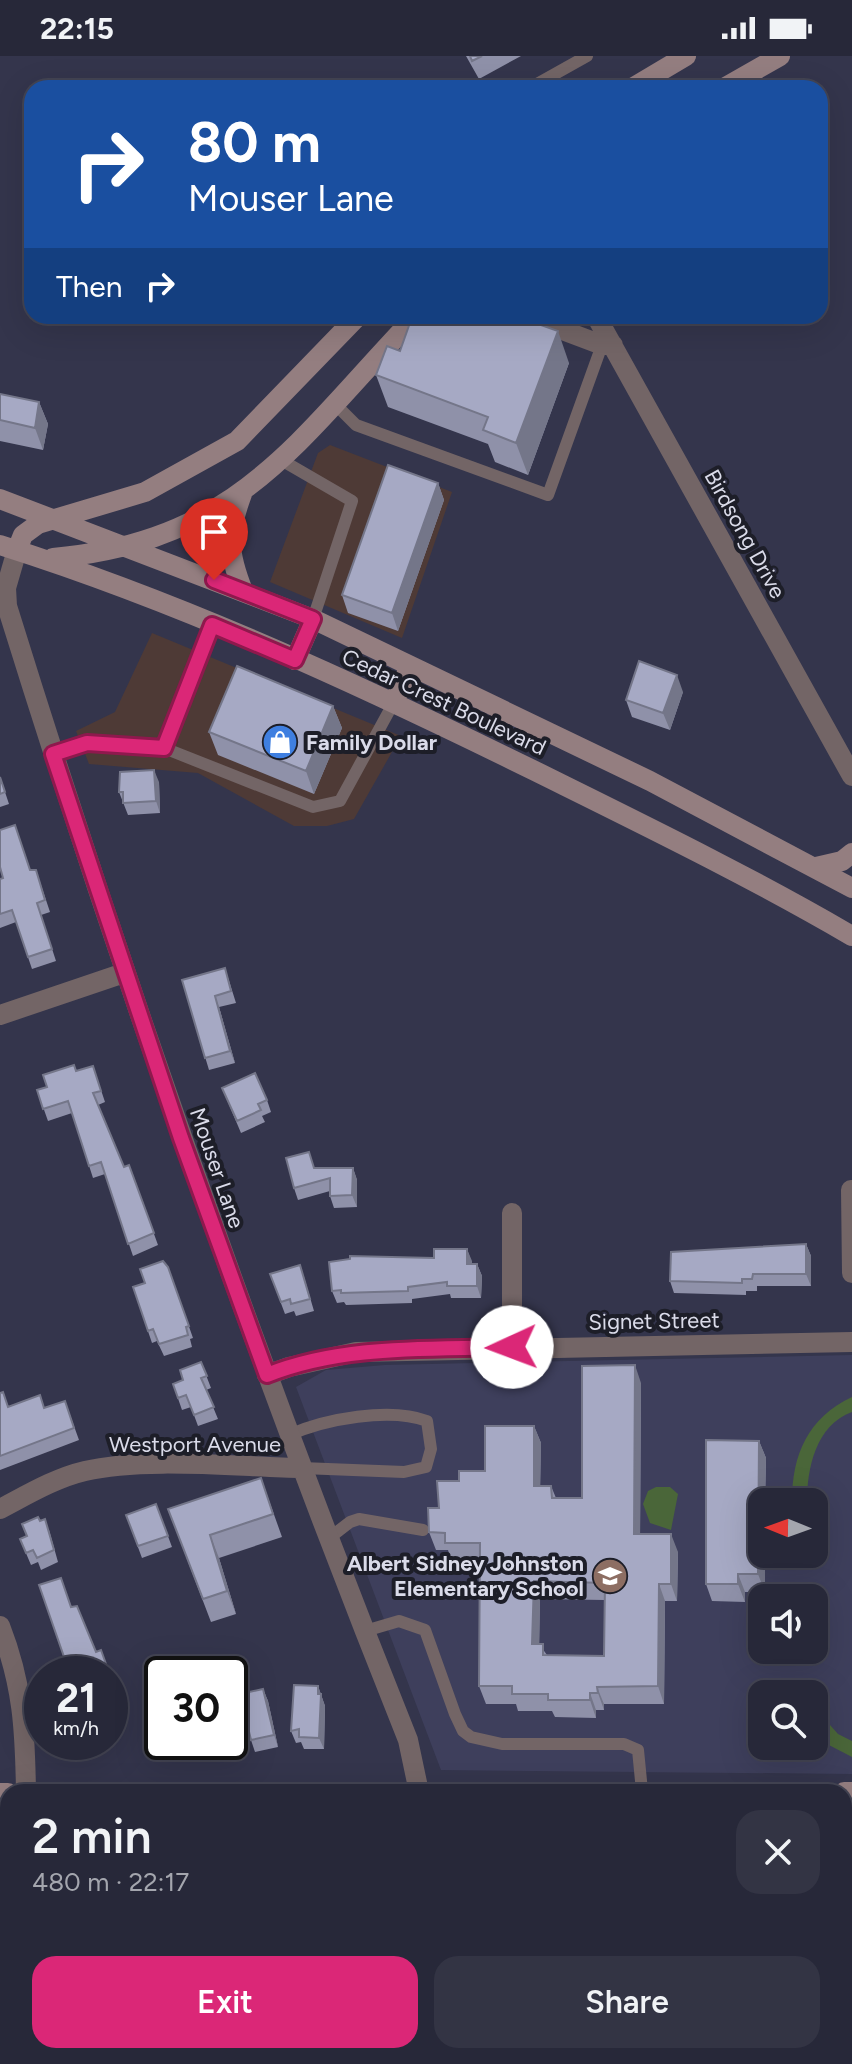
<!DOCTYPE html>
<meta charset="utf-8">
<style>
:root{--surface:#272839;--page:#333444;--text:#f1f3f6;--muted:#a4a6ae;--line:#434453;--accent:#db2777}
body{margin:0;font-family:Figtree,sans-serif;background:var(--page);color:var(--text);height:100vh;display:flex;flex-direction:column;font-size:30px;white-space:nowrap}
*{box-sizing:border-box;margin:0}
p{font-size:26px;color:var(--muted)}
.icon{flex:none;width:44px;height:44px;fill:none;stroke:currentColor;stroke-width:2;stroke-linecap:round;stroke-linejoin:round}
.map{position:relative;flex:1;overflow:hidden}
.panel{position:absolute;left:0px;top:1728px;width:852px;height:280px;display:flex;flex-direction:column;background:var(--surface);border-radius:24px 24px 0 0;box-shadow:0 8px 32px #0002,0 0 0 2px var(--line)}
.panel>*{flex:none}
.guide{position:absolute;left:24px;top:24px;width:804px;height:244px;border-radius:24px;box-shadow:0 8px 32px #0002,0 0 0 2px var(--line);background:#1a4fa0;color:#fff;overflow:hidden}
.needle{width:52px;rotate:271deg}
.buttons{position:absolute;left:748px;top:1432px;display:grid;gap:16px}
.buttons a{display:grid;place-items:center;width:80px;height:80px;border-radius:16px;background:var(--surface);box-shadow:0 8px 32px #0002,0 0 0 2px var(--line);font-size:40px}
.speed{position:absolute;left:24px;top:1600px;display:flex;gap:16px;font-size:40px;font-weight:700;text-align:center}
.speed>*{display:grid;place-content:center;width:104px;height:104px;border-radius:50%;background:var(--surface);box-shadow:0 8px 32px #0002,0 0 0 2px var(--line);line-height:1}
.speed small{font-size:20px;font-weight:400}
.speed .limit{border:4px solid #111;border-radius:12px;background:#fff;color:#111}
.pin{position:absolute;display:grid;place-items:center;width:68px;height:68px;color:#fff;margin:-82px -34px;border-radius:50% 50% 50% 0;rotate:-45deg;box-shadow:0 0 8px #0007}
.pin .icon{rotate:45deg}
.me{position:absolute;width:88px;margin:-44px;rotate:268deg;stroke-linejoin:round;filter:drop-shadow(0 0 6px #0008)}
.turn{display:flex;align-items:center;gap:28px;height:168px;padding:0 32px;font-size:36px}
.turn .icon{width:104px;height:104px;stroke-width:2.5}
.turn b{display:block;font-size:56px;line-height:68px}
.then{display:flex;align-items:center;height:76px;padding:0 32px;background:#0003;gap:16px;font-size:30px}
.round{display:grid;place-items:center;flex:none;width:84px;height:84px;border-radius:24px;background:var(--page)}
.summary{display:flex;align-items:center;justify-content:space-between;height:136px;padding:0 32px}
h1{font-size:48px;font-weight:600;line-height:60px}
.button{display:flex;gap:16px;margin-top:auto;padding:16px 32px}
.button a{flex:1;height:92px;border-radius:24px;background:var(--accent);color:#fff;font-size:32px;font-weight:600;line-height:92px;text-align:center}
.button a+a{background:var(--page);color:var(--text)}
.status{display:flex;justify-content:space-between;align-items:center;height:56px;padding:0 40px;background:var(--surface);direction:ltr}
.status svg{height:22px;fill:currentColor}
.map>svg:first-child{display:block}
.commercial{fill:#4e3a36}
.built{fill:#3e3f5c;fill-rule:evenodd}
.green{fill:#4a6639}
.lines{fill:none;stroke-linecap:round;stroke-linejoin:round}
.lane{stroke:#736566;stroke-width:12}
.street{stroke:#736566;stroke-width:20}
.secondary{stroke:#947e80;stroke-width:20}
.wall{fill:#8f91a9;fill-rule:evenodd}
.shaded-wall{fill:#747689}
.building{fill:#a6a9c4;stroke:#747689;stroke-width:2;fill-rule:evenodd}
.route-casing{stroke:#8e194d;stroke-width:20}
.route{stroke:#db2777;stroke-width:14}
.labels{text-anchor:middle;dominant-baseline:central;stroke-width:8;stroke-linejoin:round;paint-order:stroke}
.street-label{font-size:22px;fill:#dadbe9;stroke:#1d1e28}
.poi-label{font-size:22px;font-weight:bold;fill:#dadbe9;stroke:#1d1e28;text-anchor:start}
</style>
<div class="status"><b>22:15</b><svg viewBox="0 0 49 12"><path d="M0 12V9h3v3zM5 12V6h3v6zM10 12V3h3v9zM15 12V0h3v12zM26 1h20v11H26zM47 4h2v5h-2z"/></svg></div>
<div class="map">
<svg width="852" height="2008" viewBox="0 0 852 2008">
<rect width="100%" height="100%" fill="#34354c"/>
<path class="commercial" d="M 330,389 L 452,436 L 402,582 L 270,526 L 318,397 Z
M 152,577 L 401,680 L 354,763 L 327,770 L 294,770 L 198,717 L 89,708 L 76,675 L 115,656 Z"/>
<path class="built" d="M 852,1299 L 852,1718 L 441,1714 L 296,1331 L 326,1314 L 385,1309 ZM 762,1446 L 814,1446 L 814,1498 L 762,1498 ZM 762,1542 L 814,1542 L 814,1594 L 762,1594 ZM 762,1638 L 814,1638 L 814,1690 L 762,1690 Z"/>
<path class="green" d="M 852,1341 L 852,1356 C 816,1369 807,1412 807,1446 L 792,1446 C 792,1398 808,1362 852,1341 Z
M 656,1431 L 670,1431 L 678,1438 L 671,1474 L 650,1467 L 643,1448 L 648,1435 Z
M 814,1651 L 838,1678 L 852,1685 L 852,1701 L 825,1687 L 814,1676 Z"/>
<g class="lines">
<path class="lane" d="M 537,28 L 587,0
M 335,348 L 356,369 L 548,439 L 602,289
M 283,405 L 352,445 L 313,563
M 164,692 L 212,569
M 53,698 L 87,687 L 164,692 L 313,751 L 340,745 L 394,646
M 289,1379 C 325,1363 390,1351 427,1365 L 431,1393 L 426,1411 L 404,1416 L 302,1412
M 328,1483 L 350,1466 L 359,1463 L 423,1474
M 365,1575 L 399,1565 L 425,1574 L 455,1658 L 463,1675 L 471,1681 L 502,1688 L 624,1688 L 638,1694 L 642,1735"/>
<path class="street" d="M 525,260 L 602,289 L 613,289
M 596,260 L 852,720
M 17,494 L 6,532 L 7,550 C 126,933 259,1312 408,1684 L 419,1736
M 0,959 L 124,917
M 851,1134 L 852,1217
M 512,1157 L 512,1291
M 267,1319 L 289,1311 L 356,1296 L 852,1286
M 0,1453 C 27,1439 55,1422 85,1415 C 143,1401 240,1411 302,1412
M 0,1570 C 23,1629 25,1674 26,1736"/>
<path class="secondary" d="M 632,32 L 686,0
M 724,32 L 780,0
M 242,438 C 227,479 227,494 243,535
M 0,443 L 313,563 L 650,725 L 852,832
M 0,489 C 184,547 362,630 535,715 C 642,768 749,820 852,880
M 17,494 L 23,479 L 38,468 L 145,436 L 237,385 L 358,260
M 53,502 C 240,485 297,384 416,260
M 295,604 L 313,563
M 394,646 L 410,610
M 816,811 L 842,805 L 852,797
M 602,1736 L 777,1736
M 844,1736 L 852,1736
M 0,1737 L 8,1737"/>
</g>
<path class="wall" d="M 466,0 L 521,0 L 479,23 Z
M 427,267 L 569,307 L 528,419 L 495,406 L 488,388 L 388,351 L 376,319 Z
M 0,338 L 39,346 L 48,368 L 43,394 L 0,385 Z
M 438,427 L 444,444 L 398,575 L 348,557 L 342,539 Z
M 683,636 L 670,674 L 632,661 L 626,644 Z
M 333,650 L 342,672 L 314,738 L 218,699 L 209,676 Z
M 0,721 L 9,748 L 0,751 Z
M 159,726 L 160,757 L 128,759 L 119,736 Z
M 30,814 L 36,814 L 50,856 L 41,859 L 56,905 L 32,913 L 16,866 L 0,872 L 0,823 Z
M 225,912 L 236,947 L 219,951 L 235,1007 L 209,1014 L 182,924 Z
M 93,1010 L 105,1046 L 98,1049 L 124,1111 L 129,1109 L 158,1189 L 133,1200 L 105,1118 L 93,1122 L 72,1057 L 48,1065 L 37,1034 L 47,1031 L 76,1015 Z
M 222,1032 L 267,1044 L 271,1056 L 262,1060 L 265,1066 L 241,1077 Z
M 315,1112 L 353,1112 L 357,1124 L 357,1151 L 334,1152 L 330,1140 L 330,1135 L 298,1144 L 294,1132 Z
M 806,1188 L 811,1200 L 811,1230 L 757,1230 L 757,1235 L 746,1235 L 746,1239 L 674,1237 L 670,1225 Z
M 467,1193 L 472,1208 L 477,1208 L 482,1220 L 481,1242 L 451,1242 L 450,1238 L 412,1243 L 412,1247 L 346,1249 L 344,1246 L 337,1247 L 332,1235 L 434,1202 Z
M 168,1211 L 193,1282 L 190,1283 L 192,1291 L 164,1300 L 157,1285 L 152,1287 L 133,1231 L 145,1227 Z
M 270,1218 L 304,1221 L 314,1255 L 296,1260 L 294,1255 L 285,1258 Z
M 201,1306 L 211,1332 L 206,1334 L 218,1363 L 198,1370 L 191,1351 L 182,1354 L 173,1328 L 183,1324 Z
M 641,1327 L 640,1478 L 678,1496 L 677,1545 L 665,1545 L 664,1648 L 604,1648 L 604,1654 L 596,1654 L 596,1662 L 555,1661 L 552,1655 L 518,1655 L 516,1648 L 486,1648 L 479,1630 L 480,1504 L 451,1504 L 448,1494 L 436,1494 L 429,1476 L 459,1425 L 485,1415 L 534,1370 L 541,1387 L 540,1430 L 551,1430 L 556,1442 L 582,1442 ZM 540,1543 L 604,1544 L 604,1600 L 547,1599 L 539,1588 Z
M 0,1337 L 8,1351 L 44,1352 L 65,1345 L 79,1384 L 0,1414 Z
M 759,1385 L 766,1402 L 765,1446 L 762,1446 L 762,1498 L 765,1498 L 765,1536 L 745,1536 L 745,1546 L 712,1545 L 706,1528 Z
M 261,1422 L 282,1481 L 219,1502 L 236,1558 L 211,1566 L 168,1453 Z
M 156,1448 L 172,1491 L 142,1502 L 126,1459 Z
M 40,1465 L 49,1474 L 58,1506 L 41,1514 L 38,1506 L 31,1509 L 20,1483 L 27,1480 L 22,1468 Z
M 71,1551 L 96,1596 L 101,1594 L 109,1618 L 70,1618 Z
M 318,1630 L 325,1650 L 324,1693 L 304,1693 L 301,1686 L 296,1687 L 291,1675 Z
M 263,1633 L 268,1645 L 278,1691 L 255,1696 L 251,1684 Z
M 110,1642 L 117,1654 L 117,1679 L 110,1679 Z
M 0,1781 L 8,1781 L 8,1831 L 0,1831 Z
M 844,1782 L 852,1782 L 852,1840 L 844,1840 Z"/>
<path class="shaded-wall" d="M 558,275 L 569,307 L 528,419 L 516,387 Z
M 39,346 L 48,368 L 43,394 L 35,372 Z
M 438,427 L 444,444 L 398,575 L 392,557 Z
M 677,619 L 683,636 L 670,674 L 663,657 Z
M 333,650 L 342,672 L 314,738 L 306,715 Z
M 154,714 L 159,726 L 160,757 L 156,745 Z
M 215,940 L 219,951 L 235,1007 L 230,995 Z
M 353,1112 L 357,1124 L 357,1151 L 352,1139 Z
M 806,1188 L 811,1200 L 811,1230 L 806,1218 Z
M 467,1193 L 472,1205 L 472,1220 L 467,1208 Z
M 477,1208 L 482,1220 L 481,1242 L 477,1230 Z
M 635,1309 L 641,1327 L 640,1496 L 634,1478 Z
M 534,1370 L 541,1387 L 540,1447 L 534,1430 Z
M 759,1385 L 766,1402 L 765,1446 L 762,1446 L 762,1498 L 765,1498 L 765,1536 L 758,1518 Z
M 671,1478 L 678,1496 L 677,1545 L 671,1528 Z
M 210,1479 L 219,1502 L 236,1558 L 227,1535 Z
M 738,1518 L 745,1536 L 745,1546 L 738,1528 Z
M 534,1525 L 540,1543 L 539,1605 L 532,1588 Z
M 659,1528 L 665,1545 L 664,1648 L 658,1630 Z
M 318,1630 L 325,1650 L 324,1693 L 319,1682 Z
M 597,1631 L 604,1648 L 604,1654 L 598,1637 Z
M 263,1633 L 268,1645 L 278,1691 L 274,1679 Z
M 590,1637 L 596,1654 L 596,1662 L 590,1644 Z
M 112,1642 L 117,1654 L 117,1679 L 113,1667 Z
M 850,1812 L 852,1817 L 852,1834 L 850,1828 Z
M 599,2000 L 603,2000 L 603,2008 L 598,2008 Z
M 730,2000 L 734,2000 L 736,2008 L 726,2008 Z"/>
<path class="building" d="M 470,0 L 482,0 L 472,5 Z
M 429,260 L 506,260 L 523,266 L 524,263 L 558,275 L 516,387 L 483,374 L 488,361 L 376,319 L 387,290 L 400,295 L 412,261 L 427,267 Z
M 0,338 L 39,346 L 35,372 L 0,364 Z
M 388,409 L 438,427 L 392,557 L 342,539 Z
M 639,605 L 677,619 L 663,657 L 626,644 Z
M 237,610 L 333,650 L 306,715 L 209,676 Z
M 154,714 L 156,745 L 123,747 L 123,736 L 119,736 L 120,716 Z
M 0,721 L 5,736 L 0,738 Z
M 15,769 L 30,814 L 36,814 L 45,844 L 37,847 L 52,893 L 28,901 L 12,854 L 0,858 L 0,823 L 3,822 L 0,811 L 0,774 Z
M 225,912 L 231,935 L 215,940 L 230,995 L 205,1002 L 182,924 Z
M 74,1009 L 76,1015 L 93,1010 L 101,1035 L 93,1037 L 124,1111 L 129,1109 L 154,1177 L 128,1188 L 101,1106 L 89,1110 L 68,1045 L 43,1053 L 37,1034 L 47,1031 L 43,1019 Z
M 255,1017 L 267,1044 L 258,1048 L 261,1054 L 237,1065 L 222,1032 Z
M 309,1096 L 314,1112 L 353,1112 L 352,1139 L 330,1140 L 330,1122 L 294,1132 L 286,1102 Z
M 806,1188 L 806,1218 L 753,1218 L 752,1223 L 742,1223 L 742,1227 L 670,1225 L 671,1196 Z
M 434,1193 L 467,1193 L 467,1208 L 477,1208 L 477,1230 L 447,1230 L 447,1226 L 408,1231 L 408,1235 L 341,1237 L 341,1234 L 332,1235 L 329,1206 L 350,1203 L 350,1200 L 434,1202 Z
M 163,1205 L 168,1211 L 189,1270 L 186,1271 L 188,1279 L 159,1288 L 153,1273 L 148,1275 L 133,1231 L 145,1227 L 140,1213 Z
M 300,1209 L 310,1243 L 291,1248 L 290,1243 L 281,1246 L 270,1218 Z
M 201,1306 L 207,1320 L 201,1322 L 214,1351 L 194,1359 L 186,1339 L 178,1342 L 173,1328 L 183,1324 L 180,1314 Z
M 635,1309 L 634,1478 L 671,1478 L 671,1528 L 659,1528 L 658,1630 L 597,1631 L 598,1637 L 590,1637 L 590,1644 L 548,1644 L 548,1638 L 512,1638 L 512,1630 L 479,1630 L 480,1487 L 445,1487 L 445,1477 L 429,1476 L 428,1452 L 439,1452 L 437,1425 L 459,1425 L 459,1415 L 485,1415 L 485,1370 L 534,1370 L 534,1430 L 551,1430 L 552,1442 L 582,1442 L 582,1310 ZM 534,1525 L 605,1527 L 604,1600 L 543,1599 L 543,1588 L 532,1588 Z
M 3,1336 L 8,1351 L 40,1339 L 44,1352 L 65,1345 L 74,1372 L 0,1400 L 0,1337 Z
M 706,1384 L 759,1385 L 758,1518 L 738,1518 L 738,1528 L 706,1528 Z
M 261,1422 L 273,1458 L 210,1479 L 227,1535 L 203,1543 L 168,1453 Z
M 156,1448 L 168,1480 L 138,1490 L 126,1459 Z
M 38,1461 L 40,1465 L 45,1463 L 54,1494 L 37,1502 L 33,1494 L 26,1497 L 20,1483 L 27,1480 L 22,1468 Z
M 61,1522 L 71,1551 L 77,1550 L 96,1596 L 101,1594 L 106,1608 L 76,1618 L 70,1618 L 39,1529 Z
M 294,1629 L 318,1630 L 318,1638 L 321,1638 L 319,1682 L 299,1681 L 299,1673 L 291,1675 Z
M 263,1633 L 274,1679 L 251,1684 L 240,1638 Z
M 110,1642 L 112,1642 L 113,1667 L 110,1667 Z
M 0,1781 L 8,1781 L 8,1819 L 0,1819 Z
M 844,1782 L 852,1782 L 852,1812 L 850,1812 L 850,1828 L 844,1828 Z
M 519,2000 L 599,2000 L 598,2008 L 517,2008 Z
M 660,2000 L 730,2000 L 726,2008 L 658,2008 Z
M 122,2002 L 146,2002 L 147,2008 L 122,2008 Z
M 396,2004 L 413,2004 L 413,2008 L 396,2008 Z"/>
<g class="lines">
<defs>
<path id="route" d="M 214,524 L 313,563 L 295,604 L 212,569 L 164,692 L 87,687 L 53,698 L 181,1082 L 267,1319 C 345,1288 430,1294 512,1291"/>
</defs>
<use href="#route" class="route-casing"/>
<use href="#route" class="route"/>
</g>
<defs>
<symbol id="shop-disc" viewBox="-11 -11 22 22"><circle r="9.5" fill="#3f7fe0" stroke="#1d1e28"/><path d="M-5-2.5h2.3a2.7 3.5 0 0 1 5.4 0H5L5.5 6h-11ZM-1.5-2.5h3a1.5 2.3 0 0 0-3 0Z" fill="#fff"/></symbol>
<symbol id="school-disc" viewBox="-11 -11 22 22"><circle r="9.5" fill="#8d6e63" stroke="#1d1e28"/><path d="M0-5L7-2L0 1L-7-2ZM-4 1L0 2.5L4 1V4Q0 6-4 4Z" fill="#fff"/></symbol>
</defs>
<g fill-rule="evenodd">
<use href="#shop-disc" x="260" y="666" width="40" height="40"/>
<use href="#school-disc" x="590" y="1500" width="40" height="40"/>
</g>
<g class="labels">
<g class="street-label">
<text transform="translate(745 478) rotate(61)">Birdsong Drive</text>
<text transform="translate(444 646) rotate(25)">Cedar Crest Boulevard</text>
<text transform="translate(217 1112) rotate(71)">Mouser Lane</text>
<text transform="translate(654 1265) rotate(-1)">Signet Street</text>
<text x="195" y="1388">Westport Avenue</text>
</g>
<g class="poi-label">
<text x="306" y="686">Family Dollar</text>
<text x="584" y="1507" text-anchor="end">Albert Sidney Johnston<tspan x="584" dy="25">Elementary School</tspan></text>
</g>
</g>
</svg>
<div class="buttons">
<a><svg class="needle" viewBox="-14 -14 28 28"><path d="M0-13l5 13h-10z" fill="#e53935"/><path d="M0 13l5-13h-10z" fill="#a4a6ae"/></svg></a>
<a><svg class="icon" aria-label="sound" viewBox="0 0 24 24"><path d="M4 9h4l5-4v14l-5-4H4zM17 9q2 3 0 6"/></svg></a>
<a><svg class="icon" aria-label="search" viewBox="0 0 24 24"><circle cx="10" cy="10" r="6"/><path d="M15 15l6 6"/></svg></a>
</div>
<div class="speed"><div>21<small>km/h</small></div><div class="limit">30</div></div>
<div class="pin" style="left:214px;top:524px;background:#d93025"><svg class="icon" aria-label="arrive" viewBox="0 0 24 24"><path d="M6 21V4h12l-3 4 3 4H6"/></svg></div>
<svg class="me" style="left:512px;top:1291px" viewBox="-20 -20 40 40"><circle r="19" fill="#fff"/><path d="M0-13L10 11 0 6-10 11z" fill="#db2777"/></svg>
<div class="guide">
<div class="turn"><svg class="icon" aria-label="right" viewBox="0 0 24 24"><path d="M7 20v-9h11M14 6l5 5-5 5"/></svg><div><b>80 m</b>Mouser Lane</div></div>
<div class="then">Then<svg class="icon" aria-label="right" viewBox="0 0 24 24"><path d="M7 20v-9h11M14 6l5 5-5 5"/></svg></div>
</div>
<section class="panel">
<div class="summary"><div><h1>2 min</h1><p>480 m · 22:17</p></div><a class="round"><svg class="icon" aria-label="close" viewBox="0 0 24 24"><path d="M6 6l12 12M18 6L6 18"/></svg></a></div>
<div class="button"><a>Exit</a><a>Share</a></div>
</section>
</div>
